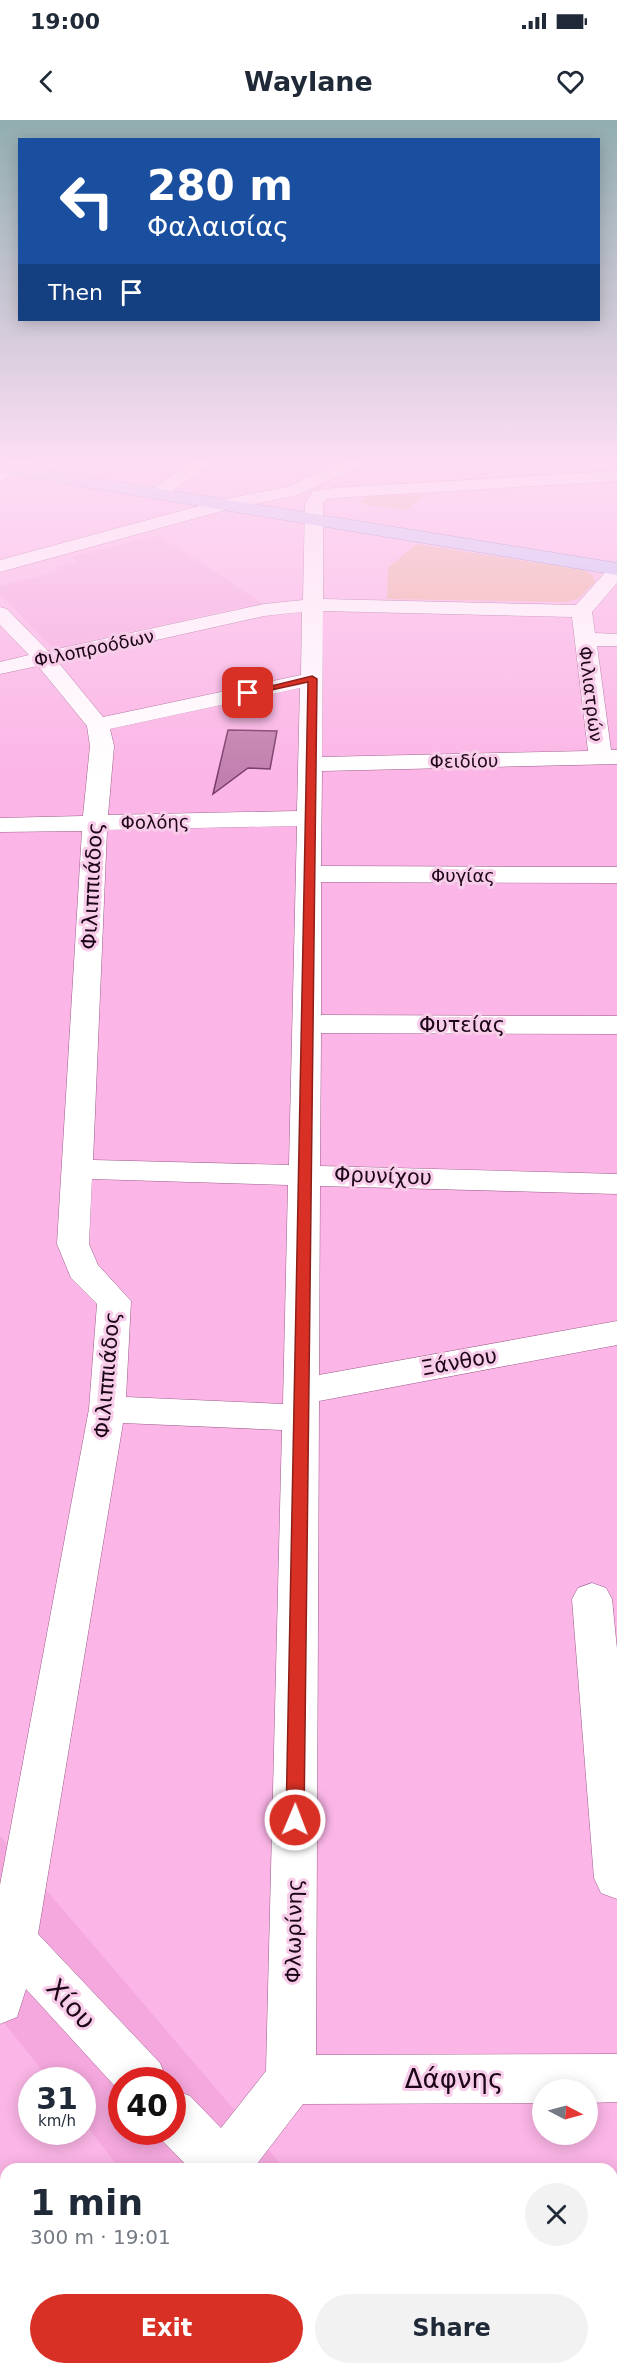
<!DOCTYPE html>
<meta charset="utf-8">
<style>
:root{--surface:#fff;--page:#f2f2f3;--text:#1f2937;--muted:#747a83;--accent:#d93025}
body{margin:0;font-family:"DejaVu Sans",sans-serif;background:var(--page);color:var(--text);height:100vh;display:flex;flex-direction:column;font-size:22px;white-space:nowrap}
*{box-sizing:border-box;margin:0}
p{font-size:20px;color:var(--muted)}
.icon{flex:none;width:33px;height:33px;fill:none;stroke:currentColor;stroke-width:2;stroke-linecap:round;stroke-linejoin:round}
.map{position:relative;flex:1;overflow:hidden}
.panel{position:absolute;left:0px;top:2043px;width:618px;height:212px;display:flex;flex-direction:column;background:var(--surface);border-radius:18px 18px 0 0;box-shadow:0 3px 15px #0003}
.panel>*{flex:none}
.guide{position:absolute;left:18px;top:18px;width:582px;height:183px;border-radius:0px;box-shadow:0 3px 15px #0003;background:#1a4fa0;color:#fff;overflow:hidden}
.needle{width:39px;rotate:96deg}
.fabs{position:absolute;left:532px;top:1959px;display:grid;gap:12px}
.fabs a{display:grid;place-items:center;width:66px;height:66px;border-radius:50%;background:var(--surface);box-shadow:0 3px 15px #0003;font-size:30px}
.speed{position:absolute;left:18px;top:1947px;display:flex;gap:12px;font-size:30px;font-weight:700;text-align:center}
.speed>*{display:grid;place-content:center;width:78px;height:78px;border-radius:50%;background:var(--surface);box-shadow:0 3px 15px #0003;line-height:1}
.speed small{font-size:15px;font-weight:400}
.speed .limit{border:9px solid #d22;background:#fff;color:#111}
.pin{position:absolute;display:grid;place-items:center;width:51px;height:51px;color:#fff;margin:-26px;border-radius:12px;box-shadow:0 3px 9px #0006}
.me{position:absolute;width:66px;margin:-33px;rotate:1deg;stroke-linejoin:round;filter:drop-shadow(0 0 4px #0008)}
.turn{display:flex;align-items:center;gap:21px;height:126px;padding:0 30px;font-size:27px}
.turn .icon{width:78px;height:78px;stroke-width:2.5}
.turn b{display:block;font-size:42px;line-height:51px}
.then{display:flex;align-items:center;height:57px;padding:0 30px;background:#0003;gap:12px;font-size:22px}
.round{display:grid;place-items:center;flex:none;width:63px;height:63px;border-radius:32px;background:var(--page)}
.headline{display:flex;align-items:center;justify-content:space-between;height:102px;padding:0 30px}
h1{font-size:36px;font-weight:700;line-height:45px}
.cta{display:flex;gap:12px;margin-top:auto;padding:12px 30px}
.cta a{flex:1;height:69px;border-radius:36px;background:var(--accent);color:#fff;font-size:24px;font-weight:700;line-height:69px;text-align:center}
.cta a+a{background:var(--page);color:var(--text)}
.status{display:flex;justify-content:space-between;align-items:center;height:42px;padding:0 30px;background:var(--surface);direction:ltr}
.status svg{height:16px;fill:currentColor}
header{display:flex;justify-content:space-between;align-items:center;height:78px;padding:0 30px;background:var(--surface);font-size:27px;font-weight:700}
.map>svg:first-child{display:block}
.built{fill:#f5a8de;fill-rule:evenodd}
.green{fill:#ecad99}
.building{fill:#c17fad;stroke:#783c68;stroke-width:1.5}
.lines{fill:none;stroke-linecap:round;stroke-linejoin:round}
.minor-casing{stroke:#9d5e8b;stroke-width:1}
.major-casing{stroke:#6c69a7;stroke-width:1}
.minor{fill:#fff;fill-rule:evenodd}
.major{fill:#c1c5f8;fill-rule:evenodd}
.route{fill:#d93025;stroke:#8d1f18;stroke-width:1.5}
.labels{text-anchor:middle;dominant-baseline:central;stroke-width:6;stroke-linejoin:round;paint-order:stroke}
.far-street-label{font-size:18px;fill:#1d0617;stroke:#f8cdea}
.street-label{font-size:21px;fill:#1d0617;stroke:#f8cdea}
.near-street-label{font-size:26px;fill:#1d0617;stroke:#f8cdea}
</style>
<div class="status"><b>19:00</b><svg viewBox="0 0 49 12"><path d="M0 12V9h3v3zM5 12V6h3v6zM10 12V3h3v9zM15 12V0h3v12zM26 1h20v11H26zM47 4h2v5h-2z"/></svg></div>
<header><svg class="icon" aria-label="back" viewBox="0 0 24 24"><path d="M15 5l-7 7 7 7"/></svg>Waylane<svg class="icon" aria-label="heart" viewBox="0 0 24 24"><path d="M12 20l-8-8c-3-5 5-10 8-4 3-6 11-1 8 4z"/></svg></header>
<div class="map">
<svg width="617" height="2254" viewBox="0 0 617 2254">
<rect width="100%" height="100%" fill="#fbb5e6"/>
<path class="built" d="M 158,415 L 265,485 L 237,488 L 53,529 L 0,473 L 0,466 L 59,451 L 55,447 L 77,442 L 72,437 Z
M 0,1716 L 285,2049 L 120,2049 L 83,2001 L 82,1960 L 50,1960 L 0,1898 ZM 122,1960 L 172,1960 L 172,2012 L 122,2012 Z"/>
<path class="green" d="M 425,374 L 406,390 L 367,385 L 360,381 L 369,376 Z
M 416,424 L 583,450 L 593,456 L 595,462 L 579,478 L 566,482 L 387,479 L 388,448 Z"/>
<path class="building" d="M 228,610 L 277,611 L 270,649 L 248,648 L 213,674 Z"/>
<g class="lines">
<defs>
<path id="minor" d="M 14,340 L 34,340 L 0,362 L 0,349 Z
M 196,340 L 216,340 L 164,377 L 152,377 L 149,373 L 152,369 Z
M 347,340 L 370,340 L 298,375 L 229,389 L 0,452 L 0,440 L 221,380 L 287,367 Z
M 617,351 L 617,361 L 333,378 L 326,379 L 323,384 L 323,479 L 576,485 L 610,447 L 617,445 L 617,463 L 592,492 L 595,513 L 617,514 L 617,526 L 597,526 L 611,630 L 617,630 L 617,644 L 322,651 L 321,746 L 617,747 L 617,763 L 321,762 L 321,895 L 617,896 L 617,914 L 321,913 L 320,1046 L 617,1054 L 617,1074 L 320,1066 L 319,1255 L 617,1201 L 617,1225 L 319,1281 L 316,1935 L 617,1934 L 617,1982 L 588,1983 L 588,1970 L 543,1970 L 543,1983 L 303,1984 L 253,2049 L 190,2049 L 154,2012 L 172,2012 L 172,1969 L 190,1976 L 221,2008 L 266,1951 L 282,1310 L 123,1303 L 38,1814 L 160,1943 L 167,1960 L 122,1960 L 122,1974 L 26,1869 L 17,1897 L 0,1904 L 0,1765 L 89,1289 L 97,1184 L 71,1158 L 57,1124 L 82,711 L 0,712 L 0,698 L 83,696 L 90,626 L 87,606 L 38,546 L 0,554 L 0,542 L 29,535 L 0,505 L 0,487 L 7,489 L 48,531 L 264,484 L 303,480 L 305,384 L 313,371 L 333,368 ZM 323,491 L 572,497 L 588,631 L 322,637 ZM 302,492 L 301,555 L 103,597 L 58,542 L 264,496 ZM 300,568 L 297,691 L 108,695 L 114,626 L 110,609 ZM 297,706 L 289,1045 L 93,1040 L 107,710 ZM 92,1059 L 288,1065 L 283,1284 L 126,1277 L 131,1181 L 98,1145 L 89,1124 Z
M 592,1463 L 606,1468 L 612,1479 L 617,1529 L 617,1779 L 601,1773 L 594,1758 L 572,1479 L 578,1468 Z
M 282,2248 L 338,2248 L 341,2254 L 284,2254 Z
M 398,2248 L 454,2248 L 457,2254 L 400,2254 Z"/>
<path id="major" d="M 0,343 L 617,443 L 617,455 L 0,353 Z"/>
</defs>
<use href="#minor" class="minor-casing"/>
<use href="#major" class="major-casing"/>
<use href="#minor" class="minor"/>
<use href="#major" class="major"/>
</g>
<linearGradient id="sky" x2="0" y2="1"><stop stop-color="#91adb0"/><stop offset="0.52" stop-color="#fddef4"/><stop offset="1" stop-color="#fddef4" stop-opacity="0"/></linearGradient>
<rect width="617" height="656" fill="url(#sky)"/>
<path class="route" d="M 312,556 L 317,559 L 304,1700 L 302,1706 L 295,1708 L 289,1706 L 286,1700 L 308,562 L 248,575 L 243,573 Z"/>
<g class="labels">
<g class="far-street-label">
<text transform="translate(94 528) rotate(-12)">Φιλοπροόδων</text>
<text transform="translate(591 574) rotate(83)">Φιλιατρών</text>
<text transform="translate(464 641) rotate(-1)">Φειδίου</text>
<text transform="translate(155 702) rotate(-1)">Φολόης</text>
<text x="463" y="755">Φυγίας</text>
</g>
<g class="street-label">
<text transform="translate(92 766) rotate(-87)">Φιλιππιάδος</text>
<text x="462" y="905">Φυτείας</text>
<text transform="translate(383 1056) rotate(2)">Φρυνίχου</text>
<text transform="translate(459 1242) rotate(-10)">Ξάνθου</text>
<text transform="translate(107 1255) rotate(-85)">Φιλιππιάδος</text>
<text transform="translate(294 1811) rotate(-89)">Φλωρίνης</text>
</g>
<g class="near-street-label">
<text transform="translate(71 1884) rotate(47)">Χίου</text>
<text x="454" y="1959">Δάφνης</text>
</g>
</g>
</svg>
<div class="fabs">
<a><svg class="needle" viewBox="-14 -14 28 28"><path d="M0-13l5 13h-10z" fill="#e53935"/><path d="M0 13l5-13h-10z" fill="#747a83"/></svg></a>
</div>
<div class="speed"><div>31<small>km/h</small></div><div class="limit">40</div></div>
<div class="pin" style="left:248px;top:573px;background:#d93025"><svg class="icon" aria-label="arrive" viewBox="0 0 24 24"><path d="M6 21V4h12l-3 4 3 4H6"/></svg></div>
<svg class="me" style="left:295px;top:1700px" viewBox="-20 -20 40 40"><circle r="17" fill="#d93025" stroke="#fff" stroke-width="3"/><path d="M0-11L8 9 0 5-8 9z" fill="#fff"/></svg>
<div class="guide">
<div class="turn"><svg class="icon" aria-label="left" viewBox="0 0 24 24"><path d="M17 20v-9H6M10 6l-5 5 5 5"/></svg><div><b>280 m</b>Φαλαισίας</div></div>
<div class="then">Then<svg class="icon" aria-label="arrive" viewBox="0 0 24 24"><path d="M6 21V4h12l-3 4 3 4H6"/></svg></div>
</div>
<section class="panel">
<div class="headline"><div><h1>1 min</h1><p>300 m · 19:01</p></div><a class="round"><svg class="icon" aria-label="close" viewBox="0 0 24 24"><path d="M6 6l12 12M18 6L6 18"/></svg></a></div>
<div class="cta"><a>Exit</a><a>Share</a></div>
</section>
</div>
